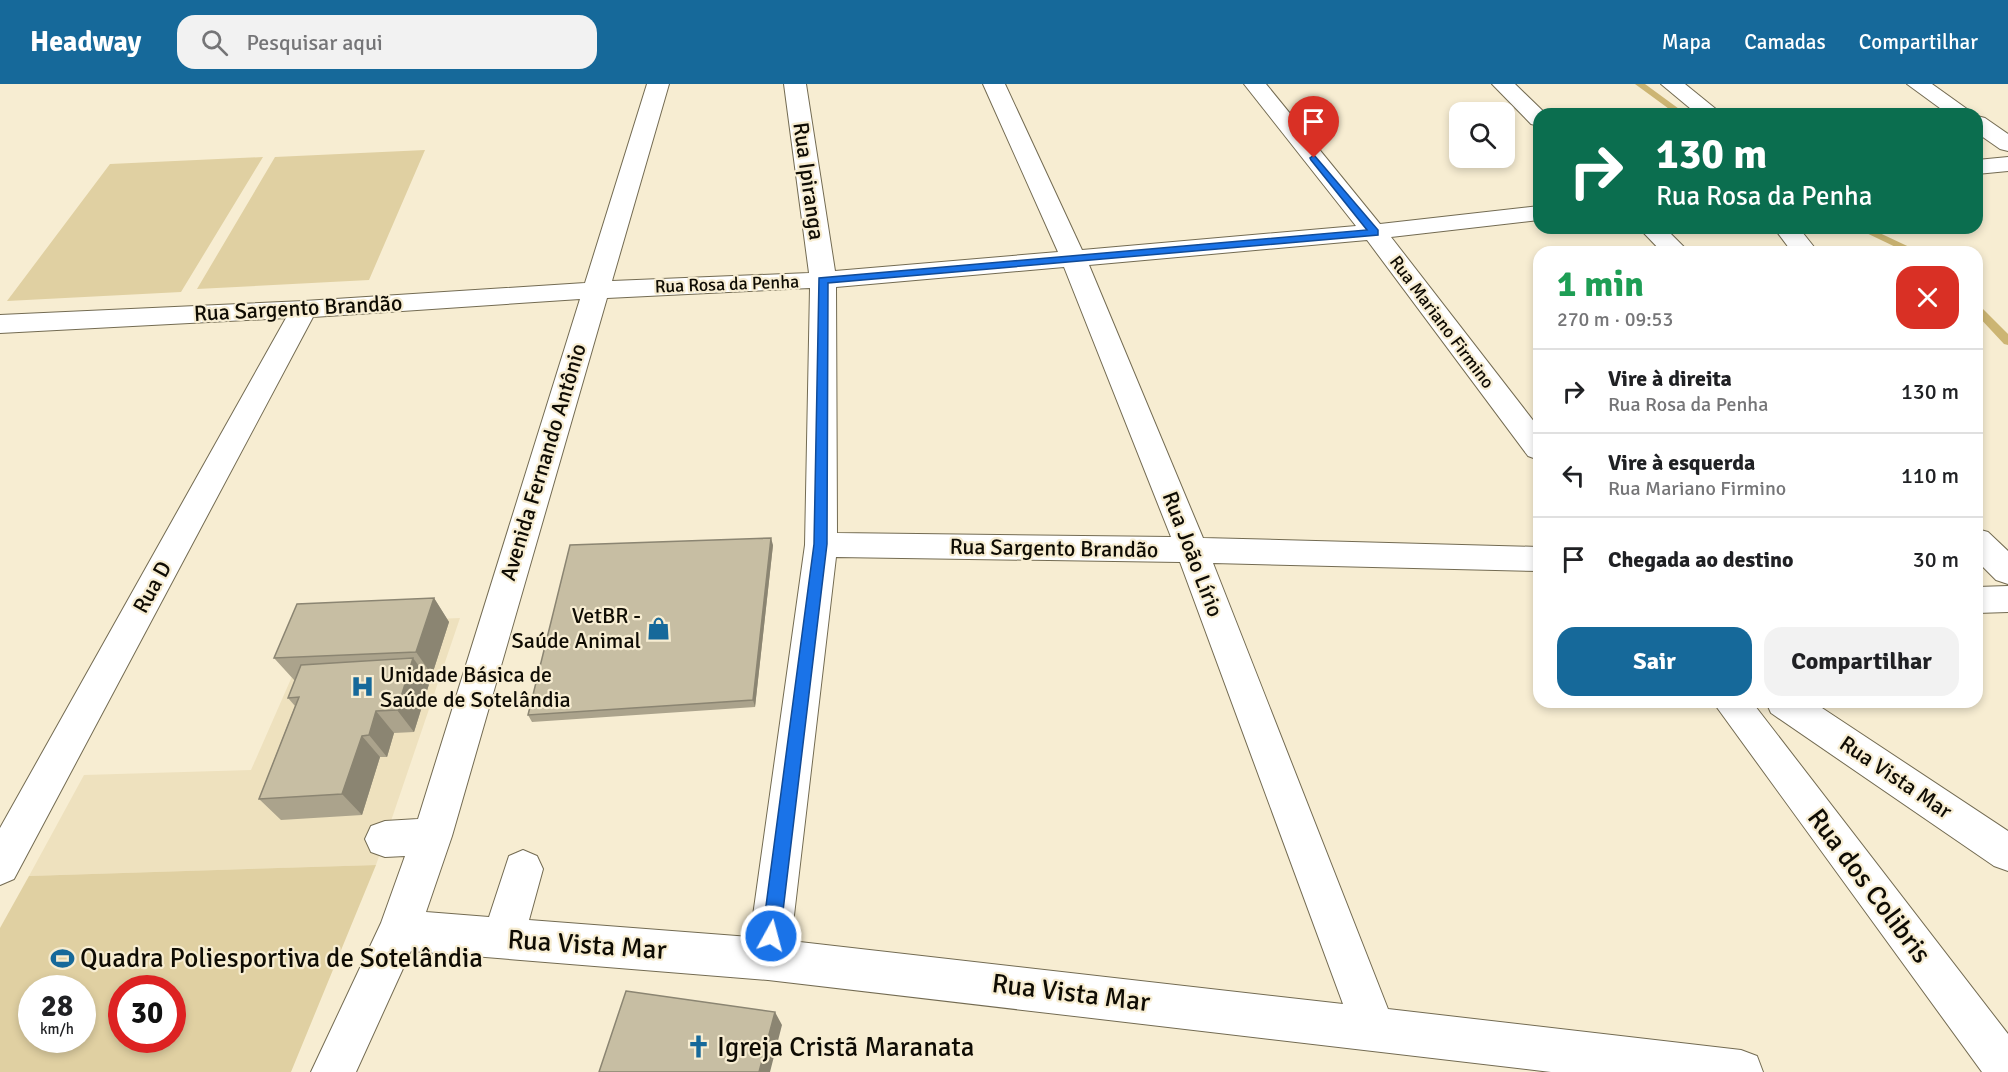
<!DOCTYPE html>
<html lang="pt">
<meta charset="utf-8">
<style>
:root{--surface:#fff;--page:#f2f2f2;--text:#202124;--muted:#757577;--line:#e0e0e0;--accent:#16699a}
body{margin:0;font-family:Signika,sans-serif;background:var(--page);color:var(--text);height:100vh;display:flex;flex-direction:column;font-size:22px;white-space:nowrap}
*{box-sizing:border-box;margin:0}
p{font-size:20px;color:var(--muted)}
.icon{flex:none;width:33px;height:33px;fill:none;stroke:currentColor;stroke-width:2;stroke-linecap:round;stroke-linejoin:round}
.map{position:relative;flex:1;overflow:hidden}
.details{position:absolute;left:1533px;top:162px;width:450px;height:462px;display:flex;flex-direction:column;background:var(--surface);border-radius:18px;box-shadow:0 3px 9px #0003}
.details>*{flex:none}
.top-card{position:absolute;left:1533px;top:24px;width:450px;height:126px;border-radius:18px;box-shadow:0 3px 9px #0003;background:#0b6e4f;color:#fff;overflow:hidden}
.buttons{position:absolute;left:1449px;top:18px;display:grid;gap:12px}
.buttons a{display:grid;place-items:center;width:66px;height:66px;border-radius:12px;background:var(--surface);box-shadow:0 3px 9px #0003;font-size:30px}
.speed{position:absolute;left:18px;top:891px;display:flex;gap:12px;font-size:30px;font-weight:700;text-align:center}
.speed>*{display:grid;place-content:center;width:78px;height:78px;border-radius:50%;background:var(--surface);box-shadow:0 3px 9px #0003;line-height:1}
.speed small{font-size:15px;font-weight:400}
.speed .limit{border:9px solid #d22;background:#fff;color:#111}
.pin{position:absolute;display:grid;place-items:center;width:51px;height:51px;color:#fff;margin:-62px -26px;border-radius:50% 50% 50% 0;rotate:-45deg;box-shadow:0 0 6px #0007}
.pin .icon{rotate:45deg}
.me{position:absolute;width:66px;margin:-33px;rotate:7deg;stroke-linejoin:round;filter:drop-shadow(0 0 4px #0008)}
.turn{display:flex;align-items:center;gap:21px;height:126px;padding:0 24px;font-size:27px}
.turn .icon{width:78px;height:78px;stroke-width:2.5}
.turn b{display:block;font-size:42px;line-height:51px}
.round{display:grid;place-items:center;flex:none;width:63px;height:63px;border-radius:18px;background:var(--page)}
.headline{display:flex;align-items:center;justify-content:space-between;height:102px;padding:0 24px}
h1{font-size:36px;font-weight:700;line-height:45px;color:#1e9e55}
.primary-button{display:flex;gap:12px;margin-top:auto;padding:12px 24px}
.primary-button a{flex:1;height:69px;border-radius:18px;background:var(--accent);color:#fff;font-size:24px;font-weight:700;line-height:69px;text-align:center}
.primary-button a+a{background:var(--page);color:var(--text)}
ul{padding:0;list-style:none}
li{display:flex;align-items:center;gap:18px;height:84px;padding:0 24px;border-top:2px solid var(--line)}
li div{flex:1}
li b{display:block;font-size:22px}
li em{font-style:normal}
header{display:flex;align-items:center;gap:36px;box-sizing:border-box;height:84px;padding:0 30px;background:var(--accent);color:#fff}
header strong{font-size:28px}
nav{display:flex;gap:33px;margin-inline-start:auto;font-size:21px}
.search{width:420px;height:54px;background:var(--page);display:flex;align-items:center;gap:15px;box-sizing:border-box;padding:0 21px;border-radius:18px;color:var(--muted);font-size:22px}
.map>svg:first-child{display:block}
.built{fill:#eee1be}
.green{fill:#e0d0a2;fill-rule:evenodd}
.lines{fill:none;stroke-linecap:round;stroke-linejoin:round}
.stream{fill:#ccb573;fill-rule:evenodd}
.minor-casing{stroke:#736b52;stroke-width:2}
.minor{fill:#fff;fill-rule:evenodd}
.wall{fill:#aba38c}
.shaded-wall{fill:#8b8572}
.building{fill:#c7bea3;stroke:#8b8572;stroke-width:1.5}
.route{fill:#1a73e8;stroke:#114b97;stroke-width:1.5}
.labels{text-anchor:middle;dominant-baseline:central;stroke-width:4.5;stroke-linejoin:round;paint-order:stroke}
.far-street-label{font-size:18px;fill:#0f0c04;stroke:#f7edd2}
.street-label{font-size:22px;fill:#0f0c04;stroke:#f7edd2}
.poi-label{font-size:22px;fill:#0f0c04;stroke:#f7edd2;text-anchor:end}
.near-street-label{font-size:27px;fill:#0f0c04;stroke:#f7edd2}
.near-poi-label{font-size:27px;fill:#0f0c04;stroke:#f7edd2;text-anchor:start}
</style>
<header>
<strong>Headway</strong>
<div class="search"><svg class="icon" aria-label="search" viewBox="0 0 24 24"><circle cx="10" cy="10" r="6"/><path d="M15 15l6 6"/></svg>Pesquisar aqui</div>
<nav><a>Mapa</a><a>Camadas</a><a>Compartilhar</a></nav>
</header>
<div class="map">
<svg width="2008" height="988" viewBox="0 0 2008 988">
<rect width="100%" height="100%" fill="#f7edd2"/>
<path class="built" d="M 460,534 L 376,781 L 29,792 L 84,691 L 251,686 L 315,540 Z"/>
<path class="green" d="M 425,66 L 369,196 L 197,205 L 275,73 Z
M 263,73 L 181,208 L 7,217 L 110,80 Z
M 376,781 L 291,988 L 0,988 L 0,844 L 29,792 ZM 32,904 L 82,904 L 82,956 L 32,956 ZM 122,904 L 172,904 L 172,956 L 122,956 Z"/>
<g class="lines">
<path class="stream" d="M 1635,0 L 1645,0 L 1686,30 L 1676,30 Z
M 1856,144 L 1869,144 L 1920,168 L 1906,168 Z
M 1977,222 L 1981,223 L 2008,250 L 2008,261 L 2004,260 L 1977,231 Z"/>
<defs>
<path id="minor" d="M 647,0 L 669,0 L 612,197 L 809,189 L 784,0 L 806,0 L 835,187 L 1058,168 L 983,0 L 1005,0 L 1082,166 L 1356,142 L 1244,0 L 1266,0 L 1380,140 L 1539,122 L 1539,136 L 1391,153 L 1539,344 L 1539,376 L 1528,372 L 1367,156 L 1089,181 L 1203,454 L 1539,463 L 1539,487 L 1213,479 L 1388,925 L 1741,966 L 1757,972 L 1763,988 L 1551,988 L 768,896 L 411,867 L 356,988 L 311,988 L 381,839 L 405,772 L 385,773 L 371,768 L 365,755 L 371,742 L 385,737 L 418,735 L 580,215 L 313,233 L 14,795 L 0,801 L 0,744 L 286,234 L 0,249 L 0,231 L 304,217 L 585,199 ZM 1064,183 L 1171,453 L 837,449 L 836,203 ZM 810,204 L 805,461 L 750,853 L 529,836 L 543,785 L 537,772 L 523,766 L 509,772 L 489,833 L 426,828 L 452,752 L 607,214 ZM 836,473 L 1180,478 L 1343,920 L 791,857 Z
M 1492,0 L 1515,0 L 1546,30 L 1539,30 L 1539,42 L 1531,40 Z
M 1661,0 L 1685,0 L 1722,30 L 1697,30 Z
M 1907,0 L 1932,0 L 1974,30 L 1948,30 Z
M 1977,32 L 1985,34 L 2008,50 L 2008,67 L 2000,65 L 1977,49 Z
M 2008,73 L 2008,87 L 1977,90 L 1977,76 Z
M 1639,144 L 1665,144 L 1689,168 L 1662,168 Z
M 1774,144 L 1799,144 L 1818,168 L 1792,168 Z
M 1977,445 L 1988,448 L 2008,467 L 2008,500 L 1996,496 L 1977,477 Z
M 2008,502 L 2008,528 L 1977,529 L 1977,503 Z
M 1713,618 L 1752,618 L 2008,950 L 2008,988 L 1982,988 Z
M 1766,618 L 1813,618 L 2008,747 L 2008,787 L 1994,782 L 1771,629 Z"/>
</defs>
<use href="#minor" class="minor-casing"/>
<use href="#minor" class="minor"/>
</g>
<path class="wall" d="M 773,461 L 755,623 L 532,638 L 528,631 Z
M 434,514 L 449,538 L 432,591 L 426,592 L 430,597 L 414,648 L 394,649 L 387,673 L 380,673 L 362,731 L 281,736 L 259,715 L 295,622 L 288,614 L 295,597 L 274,574 Z"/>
<path class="shaded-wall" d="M 771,454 L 773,461 L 755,623 L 753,616 Z
M 434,514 L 449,538 L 432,591 L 416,568 Z
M 413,574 L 430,597 L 414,648 L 397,626 Z
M 376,627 L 394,649 L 387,673 L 369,651 Z
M 362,652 L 380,673 L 362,731 L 342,710 Z
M 775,928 L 782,941 L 770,988 L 759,988 Z"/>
<path class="building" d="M 771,454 L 753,616 L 528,631 L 570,461 Z
M 434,514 L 416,568 L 274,574 L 297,520 Z
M 413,574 L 397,626 L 376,627 L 369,651 L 362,652 L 342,710 L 259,715 L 299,613 L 288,614 L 301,581 Z
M 626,907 L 775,928 L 759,988 L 599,988 Z"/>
<path class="route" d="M 1314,71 L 1378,146 L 1378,151 L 828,199 L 827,460 L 780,852 L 777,858 L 771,860 L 765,858 L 762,852 L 814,460 L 819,194 L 1367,146 L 1311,76 L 1310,74 Z"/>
<defs>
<symbol id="shop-bare" viewBox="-9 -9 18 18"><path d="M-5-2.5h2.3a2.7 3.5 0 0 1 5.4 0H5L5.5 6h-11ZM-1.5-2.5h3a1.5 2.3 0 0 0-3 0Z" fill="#16699a" stroke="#f7edd2" stroke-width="2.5" paint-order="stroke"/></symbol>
<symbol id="hospital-bare" viewBox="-9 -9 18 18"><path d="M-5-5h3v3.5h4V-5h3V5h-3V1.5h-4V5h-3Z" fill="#16699a" stroke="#f7edd2" stroke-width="2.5" paint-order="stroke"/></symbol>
<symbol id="stadium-bare" viewBox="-9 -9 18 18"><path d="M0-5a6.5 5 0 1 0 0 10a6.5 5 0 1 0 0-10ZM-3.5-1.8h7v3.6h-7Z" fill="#16699a" stroke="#f7edd2" stroke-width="2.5" paint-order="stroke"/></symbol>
<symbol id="church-bare" viewBox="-9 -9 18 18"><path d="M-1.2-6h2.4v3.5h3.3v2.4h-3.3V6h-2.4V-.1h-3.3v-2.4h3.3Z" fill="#16699a" stroke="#f7edd2" stroke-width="2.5" paint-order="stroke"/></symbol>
</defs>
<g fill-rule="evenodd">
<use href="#shop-bare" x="642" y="528" width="33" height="33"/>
<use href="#hospital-bare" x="346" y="586" width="33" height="33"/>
<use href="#stadium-bare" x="46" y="858" width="33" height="33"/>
<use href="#church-bare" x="682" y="946" width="33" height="33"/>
</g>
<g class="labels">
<g class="far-street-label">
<text transform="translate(727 200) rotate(-2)">Rua Rosa da Penha</text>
<text transform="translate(1442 238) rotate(53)">Rua Mariano Firmino</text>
</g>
<g class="street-label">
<text transform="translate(809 97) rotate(82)">Rua Ipiranga</text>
<text transform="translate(298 224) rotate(-3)">Rua Sargento Brandão</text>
<text transform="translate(543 378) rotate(-73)">Avenida Fernando Antônio</text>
<text transform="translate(1054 464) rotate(1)">Rua Sargento Brandão</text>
<text transform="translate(1193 470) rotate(69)">Rua João Lírio</text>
<text transform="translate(152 503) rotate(-61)">Rua D</text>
<text transform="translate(1896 693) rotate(34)">Rua Vista Mar</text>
</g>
<g class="poi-label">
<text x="641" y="531">VetBR -<tspan x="641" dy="25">Saúde Animal</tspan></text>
<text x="380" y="590" text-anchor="start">Unidade Básica de<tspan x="380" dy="25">Saúde de Sotelândia</tspan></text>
</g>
<g class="near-street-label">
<text transform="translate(1869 802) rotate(53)">Rua dos Colibris</text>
<text transform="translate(587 861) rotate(4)">Rua Vista Mar</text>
<text transform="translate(1071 909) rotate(7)">Rua Vista Mar</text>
</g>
<g class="near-poi-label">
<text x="80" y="874">Quadra Poliesportiva de Sotelândia</text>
<text x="717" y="963">Igreja Cristã Maranata</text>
</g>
</g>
</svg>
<div class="buttons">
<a><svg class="icon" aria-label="search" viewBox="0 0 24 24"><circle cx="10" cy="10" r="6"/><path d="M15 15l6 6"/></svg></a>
</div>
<div class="speed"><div>28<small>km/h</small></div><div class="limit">30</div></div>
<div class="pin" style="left:1314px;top:74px;background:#d93025"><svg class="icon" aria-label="arrive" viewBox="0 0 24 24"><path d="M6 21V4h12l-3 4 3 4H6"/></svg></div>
<svg class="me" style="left:771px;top:852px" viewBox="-20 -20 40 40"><circle r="17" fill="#1a73e8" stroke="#fff" stroke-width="3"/><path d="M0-11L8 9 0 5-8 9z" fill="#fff"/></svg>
<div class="top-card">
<div class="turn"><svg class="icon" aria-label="right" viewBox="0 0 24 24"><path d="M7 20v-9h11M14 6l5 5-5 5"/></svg><div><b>130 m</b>Rua Rosa da Penha</div></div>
</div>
<section class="details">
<div class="headline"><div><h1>1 min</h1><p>270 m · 09:53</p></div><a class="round" style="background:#d93025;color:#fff"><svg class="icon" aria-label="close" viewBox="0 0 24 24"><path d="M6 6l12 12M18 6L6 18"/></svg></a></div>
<ul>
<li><svg class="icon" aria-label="right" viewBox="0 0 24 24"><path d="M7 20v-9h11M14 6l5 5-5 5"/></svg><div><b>Vire à direita</b><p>Rua Rosa da Penha</p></div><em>130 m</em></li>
<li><svg class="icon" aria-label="left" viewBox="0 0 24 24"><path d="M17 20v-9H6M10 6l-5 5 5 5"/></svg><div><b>Vire à esquerda</b><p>Rua Mariano Firmino</p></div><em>110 m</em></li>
<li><svg class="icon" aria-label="arrive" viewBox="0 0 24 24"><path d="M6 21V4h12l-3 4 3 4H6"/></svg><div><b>Chegada ao destino</b></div><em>30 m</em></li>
</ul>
<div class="primary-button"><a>Sair</a><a>Compartilhar</a></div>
</section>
</div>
